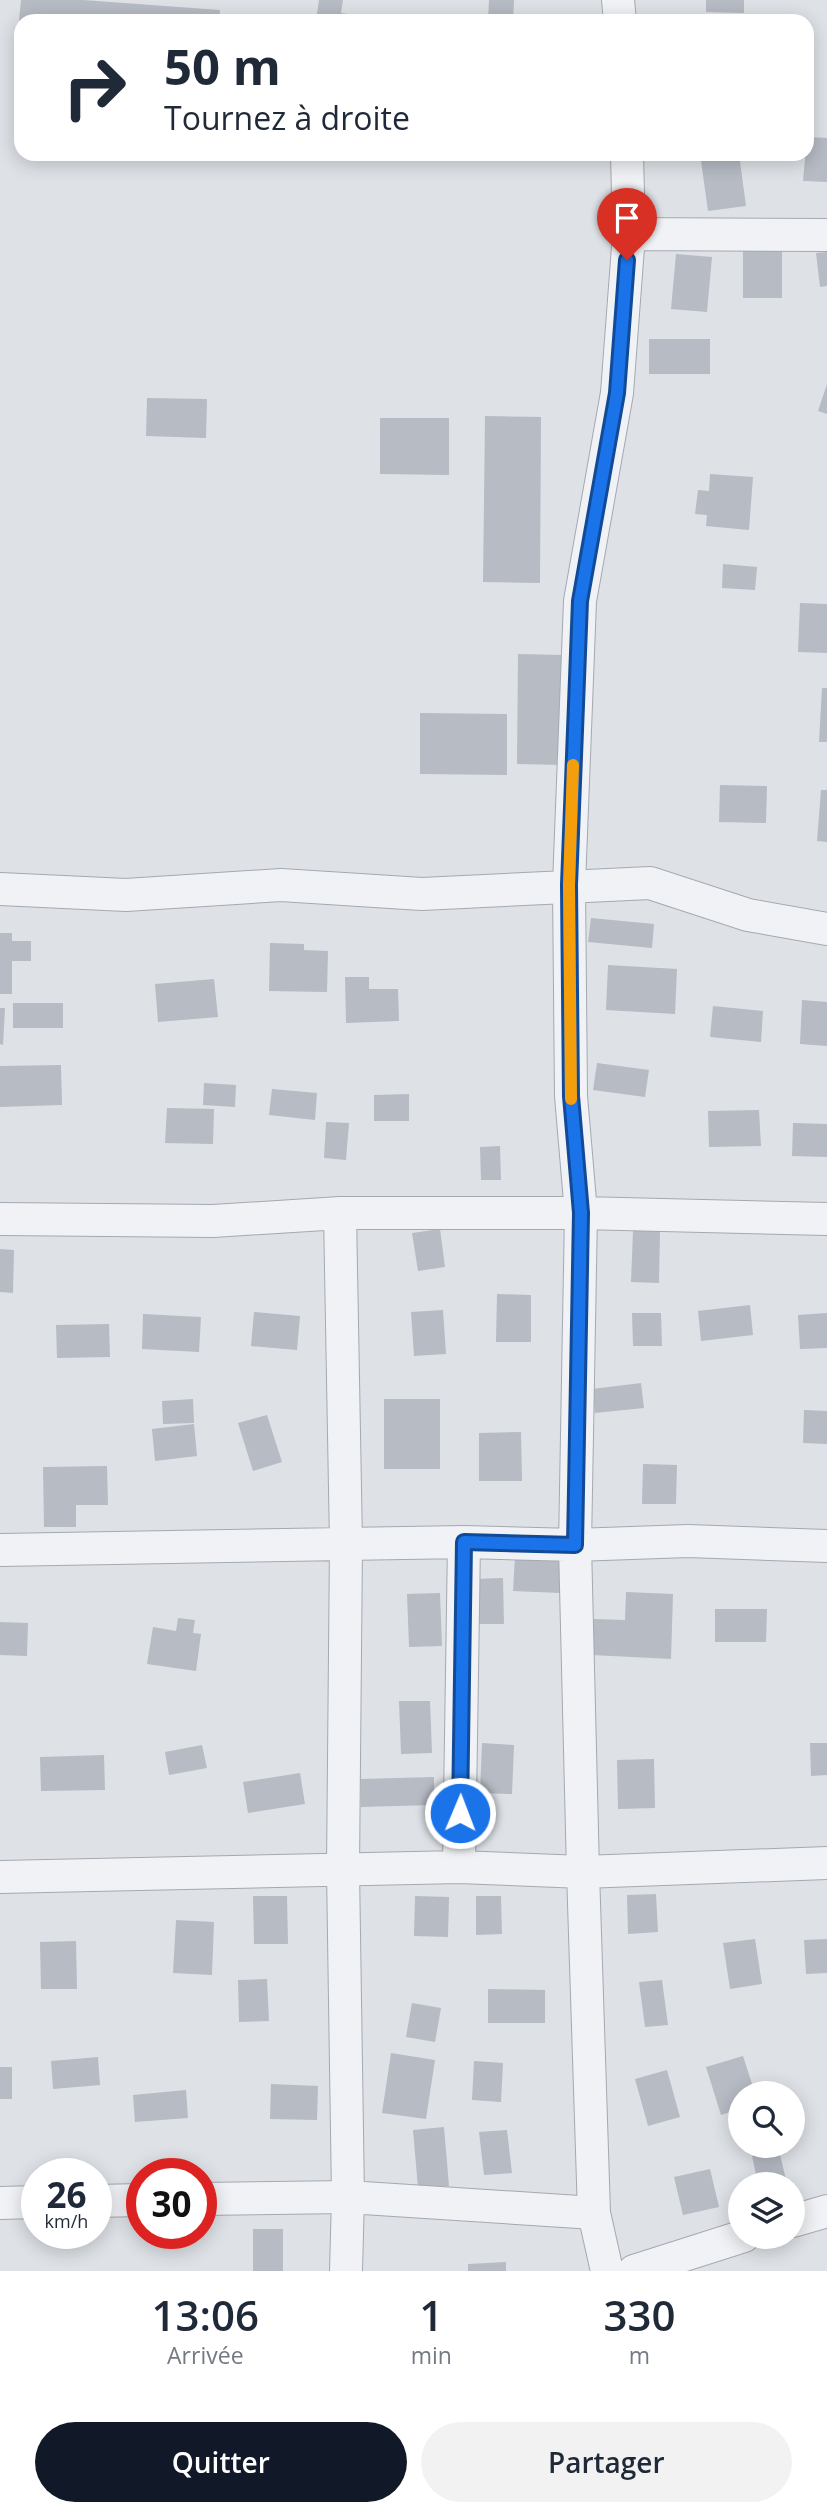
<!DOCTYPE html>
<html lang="fr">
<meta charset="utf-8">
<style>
:root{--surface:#fff;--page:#f2f2f3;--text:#1f2937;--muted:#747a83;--accent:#111827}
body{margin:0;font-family:"Open Sans",sans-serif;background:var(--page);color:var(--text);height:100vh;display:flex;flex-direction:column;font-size:26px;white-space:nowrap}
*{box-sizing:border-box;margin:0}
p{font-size:23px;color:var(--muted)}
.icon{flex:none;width:38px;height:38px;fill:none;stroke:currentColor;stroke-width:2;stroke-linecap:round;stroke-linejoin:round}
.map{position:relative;height:2271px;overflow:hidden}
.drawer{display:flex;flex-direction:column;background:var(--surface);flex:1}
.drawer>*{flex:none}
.top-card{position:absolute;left:14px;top:14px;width:800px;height:147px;border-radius:21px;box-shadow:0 4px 18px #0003;background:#fff;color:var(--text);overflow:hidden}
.buttons{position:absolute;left:728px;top:2081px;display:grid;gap:14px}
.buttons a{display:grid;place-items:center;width:77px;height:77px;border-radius:50%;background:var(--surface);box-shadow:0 4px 18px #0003;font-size:35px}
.speed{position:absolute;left:21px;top:2158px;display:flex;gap:14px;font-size:35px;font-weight:700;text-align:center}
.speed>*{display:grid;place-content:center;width:91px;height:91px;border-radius:50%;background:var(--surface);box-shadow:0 4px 18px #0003;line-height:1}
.speed small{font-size:18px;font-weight:400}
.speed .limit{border:10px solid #d22;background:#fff;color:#111}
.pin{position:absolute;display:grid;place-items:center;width:60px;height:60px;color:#fff;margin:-72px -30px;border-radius:50% 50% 50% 0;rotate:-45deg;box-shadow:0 0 7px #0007}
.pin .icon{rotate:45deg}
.me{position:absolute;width:77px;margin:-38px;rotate:1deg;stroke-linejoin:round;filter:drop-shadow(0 0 5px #0008)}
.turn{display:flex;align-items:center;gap:24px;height:147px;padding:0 35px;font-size:32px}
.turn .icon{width:91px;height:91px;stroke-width:2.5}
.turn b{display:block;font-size:49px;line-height:60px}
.eta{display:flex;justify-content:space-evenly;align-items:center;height:119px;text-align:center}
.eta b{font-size:42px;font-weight:600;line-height:49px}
.primary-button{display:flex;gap:14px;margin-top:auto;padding:14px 35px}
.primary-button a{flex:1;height:80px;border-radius:42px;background:var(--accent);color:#fff;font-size:28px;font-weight:600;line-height:80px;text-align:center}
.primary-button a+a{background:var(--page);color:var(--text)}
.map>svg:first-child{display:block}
.building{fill:#b6bbc4}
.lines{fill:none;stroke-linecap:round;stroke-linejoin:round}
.minor-casing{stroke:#a4a9b1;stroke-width:34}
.minor{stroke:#f1f2f6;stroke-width:32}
.route-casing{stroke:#114b97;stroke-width:18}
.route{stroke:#1a73e8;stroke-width:12}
.slow{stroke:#f59e0b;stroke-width:12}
</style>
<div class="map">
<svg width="827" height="2271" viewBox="0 0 827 2271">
<rect width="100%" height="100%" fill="#dee2e7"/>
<path class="building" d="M 21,0 L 83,0 L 220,10 L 219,21 L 19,21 Z
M 319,0 L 343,0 L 341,13 L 348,14 L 347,21 L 316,21 Z
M 489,0 L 514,0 L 513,21 L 488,21 Z
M 706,0 L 744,0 L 744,13 L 706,12 Z
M 807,137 L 827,138 L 827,182 L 803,181 Z
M 700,154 L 739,154 L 746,206 L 708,211 Z
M 743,249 L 782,249 L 782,298 L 743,298 Z
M 827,252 L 827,286 L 820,287 L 816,253 Z
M 676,254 L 712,257 L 707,312 L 671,309 Z
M 649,339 L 710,339 L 710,374 L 649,374 Z
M 827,384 L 827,414 L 818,411 Z
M 147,398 L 207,399 L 206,438 L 146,436 Z
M 485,416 L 541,417 L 540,583 L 483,582 Z
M 380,418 L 449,418 L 449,475 L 380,474 Z
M 710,474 L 753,477 L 749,530 L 706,526 L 707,515 L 695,514 L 698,490 L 709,491 Z
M 723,564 L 757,567 L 755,590 L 722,588 Z
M 800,603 L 827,604 L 827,653 L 798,652 Z
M 518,654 L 564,655 L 563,765 L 517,764 Z
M 822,688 L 827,688 L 827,742 L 819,742 Z
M 420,713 L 507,714 L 507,775 L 420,774 Z
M 720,785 L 767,786 L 766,823 L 719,822 Z
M 821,790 L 827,790 L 827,842 L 817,841 Z
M 591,918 L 654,924 L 652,948 L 588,942 Z
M 0,933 L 12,933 L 12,941 L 31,941 L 31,961 L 12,961 L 12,994 L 0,994 Z
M 270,943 L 304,944 L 304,950 L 328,951 L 327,992 L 269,991 Z
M 608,965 L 677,969 L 675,1014 L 606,1010 Z
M 345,977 L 369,977 L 369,989 L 398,989 L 399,1021 L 346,1023 Z
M 214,979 L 218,1017 L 158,1022 L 155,984 Z
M 802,1000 L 827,1002 L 827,1046 L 800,1044 Z
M 13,1003 L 63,1003 L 63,1028 L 13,1028 Z
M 713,1006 L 763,1011 L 761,1042 L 710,1037 Z
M 0,1008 L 5,1008 L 3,1045 L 0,1044 Z
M 597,1063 L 649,1070 L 645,1097 L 593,1090 Z
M 61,1065 L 62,1105 L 0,1107 L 0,1066 Z
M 204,1083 L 236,1085 L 235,1107 L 203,1105 Z
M 272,1089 L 317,1093 L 315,1120 L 269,1115 Z
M 409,1094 L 409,1121 L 374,1121 L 374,1095 Z
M 167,1108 L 214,1109 L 213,1144 L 165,1143 Z
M 759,1110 L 761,1146 L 709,1147 L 708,1111 Z
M 326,1122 L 349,1123 L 346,1160 L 324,1158 Z
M 793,1123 L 827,1124 L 827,1157 L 792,1156 Z
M 500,1146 L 501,1180 L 481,1180 L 480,1147 Z
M 440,1229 L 445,1267 L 418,1271 L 412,1233 Z
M 633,1231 L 660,1231 L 659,1283 L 631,1282 Z
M 0,1249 L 14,1250 L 13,1293 L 0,1292 Z
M 497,1294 L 531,1295 L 531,1342 L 496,1342 Z
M 750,1305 L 753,1335 L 701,1341 L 698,1311 Z
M 443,1310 L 446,1354 L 414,1356 L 411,1312 Z
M 254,1312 L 300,1316 L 297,1350 L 251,1346 Z
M 632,1313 L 661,1313 L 662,1346 L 633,1346 Z
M 827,1313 L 827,1348 L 800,1349 L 798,1315 Z
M 143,1314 L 201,1317 L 199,1352 L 142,1349 Z
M 109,1324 L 110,1357 L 57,1358 L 56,1325 Z
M 641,1383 L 644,1408 L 595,1413 L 592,1389 Z
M 193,1399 L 194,1423 L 163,1424 L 162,1401 Z
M 384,1399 L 440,1399 L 440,1469 L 384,1469 Z
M 804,1410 L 827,1411 L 827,1444 L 803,1443 Z
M 267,1415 L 282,1462 L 253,1471 L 238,1423 Z
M 194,1424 L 197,1456 L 155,1461 L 152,1429 Z
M 521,1432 L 522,1481 L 479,1481 L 479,1433 Z
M 643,1464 L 677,1465 L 676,1504 L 642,1504 Z
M 107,1466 L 108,1505 L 76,1505 L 76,1527 L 44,1527 L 43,1467 Z
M 515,1556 L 562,1558 L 560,1593 L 513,1591 Z
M 503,1578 L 504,1624 L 472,1624 L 471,1579 Z
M 626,1592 L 673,1594 L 671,1659 L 592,1655 L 594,1619 L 625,1620 Z
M 440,1593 L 442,1646 L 409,1647 L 407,1594 Z
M 715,1609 L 767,1609 L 766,1642 L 715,1642 Z
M 178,1618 L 195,1620 L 193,1633 L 201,1634 L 196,1671 L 147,1664 L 153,1627 L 176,1631 Z
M 0,1622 L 28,1623 L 27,1656 L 0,1655 Z
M 399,1701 L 430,1701 L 432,1753 L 401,1754 Z
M 482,1743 L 514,1745 L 512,1794 L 480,1793 Z
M 810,1743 L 827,1743 L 827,1775 L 811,1776 Z
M 202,1745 L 207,1768 L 169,1775 L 165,1752 Z
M 104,1755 L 105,1790 L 41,1791 L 40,1757 Z
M 654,1759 L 655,1808 L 618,1809 L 617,1760 Z
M 300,1773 L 305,1804 L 248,1813 L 243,1782 Z
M 434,1777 L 434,1805 L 361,1807 L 361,1779 Z
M 656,1894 L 658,1932 L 628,1934 L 627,1895 Z
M 253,1896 L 287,1896 L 288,1944 L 254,1944 Z
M 415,1896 L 449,1897 L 448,1937 L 414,1936 Z
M 476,1896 L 501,1896 L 502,1934 L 476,1935 Z
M 176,1920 L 214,1922 L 212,1975 L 173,1973 Z
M 755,1939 L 762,1984 L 730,1989 L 723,1943 Z
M 827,1939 L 827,1973 L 806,1974 L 804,1940 Z
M 76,1941 L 77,1989 L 41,1989 L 40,1942 Z
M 267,1979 L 269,2021 L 239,2022 L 238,1980 Z
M 662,1980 L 668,2025 L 645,2027 L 639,1982 Z
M 488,1989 L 545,1990 L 545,2023 L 488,2023 Z
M 412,2003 L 441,2008 L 435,2042 L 406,2037 Z
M 391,2053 L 435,2060 L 426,2119 L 382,2113 Z
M 743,2056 L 755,2093 L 740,2093 L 740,2109 L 721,2115 L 706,2067 Z
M 98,2057 L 100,2085 L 53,2089 L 51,2061 Z
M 474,2061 L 503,2063 L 501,2102 L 472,2100 Z
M 0,2067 L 12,2067 L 12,2099 L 0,2099 Z
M 667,2070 L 680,2117 L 648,2126 L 635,2079 Z
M 271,2084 L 318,2086 L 317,2120 L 270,2119 Z
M 186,2090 L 188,2118 L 135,2122 L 133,2095 Z
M 444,2127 L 449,2186 L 418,2188 L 413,2130 Z
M 507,2130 L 512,2173 L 484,2175 L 479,2132 Z
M 779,2150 L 787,2184 L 758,2184 L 752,2156 Z
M 710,2169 L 719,2207 L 683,2215 L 674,2177 Z
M 253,2229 L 283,2229 L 283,2271 L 253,2271 Z
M 506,2262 L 506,2271 L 468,2271 L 468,2264 Z"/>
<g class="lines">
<defs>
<path id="minor" d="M 618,0 L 620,21
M 629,234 L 827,235
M 0,889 L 126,895 L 281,885 L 422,894 L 650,883 L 748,915 L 827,929
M 340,1213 L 346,1544 L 343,1869 L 348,2197 L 346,2271
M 0,1219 L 213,1221 L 340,1213 L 581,1213 L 827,1219
M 0,1550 L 464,1542 L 575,1545 L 688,1541 L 827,1546
M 459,1867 L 464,1542
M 0,1877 L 459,1867 L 583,1872 L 827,1863
M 201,2199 L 348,2197 L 594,2213
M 96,2201 L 142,2200
M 0,2203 L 37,2202
M 793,2221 L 827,2211
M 607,2271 L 594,2213 L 583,1872 L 575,1545 L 581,1213 L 571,1096 L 569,885 L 580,601 L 617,393 L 629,234 L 627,154
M 634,2271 L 744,2236"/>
</defs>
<use href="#minor" class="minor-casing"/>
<use href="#minor" class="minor"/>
</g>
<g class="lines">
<defs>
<path id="route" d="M 460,1813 L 464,1542 L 575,1545 L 581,1213 L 571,1096 L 569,885 L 578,653 L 580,601 L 617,393 L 627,260"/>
</defs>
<use href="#route" class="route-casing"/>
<use href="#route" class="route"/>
<path class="slow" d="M 571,1099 L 569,885 L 573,765"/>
</g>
</svg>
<div class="buttons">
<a><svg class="icon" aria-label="search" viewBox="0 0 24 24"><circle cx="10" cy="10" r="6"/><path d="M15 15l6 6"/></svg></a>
<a><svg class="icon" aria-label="layers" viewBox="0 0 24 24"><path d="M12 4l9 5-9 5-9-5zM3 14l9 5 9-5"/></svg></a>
</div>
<div class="speed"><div>26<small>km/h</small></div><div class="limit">30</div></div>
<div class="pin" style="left:627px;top:260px;background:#d93025"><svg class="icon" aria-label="arrive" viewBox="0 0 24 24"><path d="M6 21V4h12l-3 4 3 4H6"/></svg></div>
<svg class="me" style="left:460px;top:1813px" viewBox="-20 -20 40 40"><circle r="17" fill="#1a73e8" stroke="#fff" stroke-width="3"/><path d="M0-11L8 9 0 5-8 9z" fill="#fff"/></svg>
<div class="top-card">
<div class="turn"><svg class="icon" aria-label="right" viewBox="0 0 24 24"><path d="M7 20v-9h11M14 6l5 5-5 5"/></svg><div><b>50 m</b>Tournez à droite</div></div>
</div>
</div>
<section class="drawer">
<div class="eta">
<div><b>13:06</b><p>Arrivée</p></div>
<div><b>1</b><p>min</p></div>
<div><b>330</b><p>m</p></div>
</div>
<div class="primary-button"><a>Quitter</a><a>Partager</a></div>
</section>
